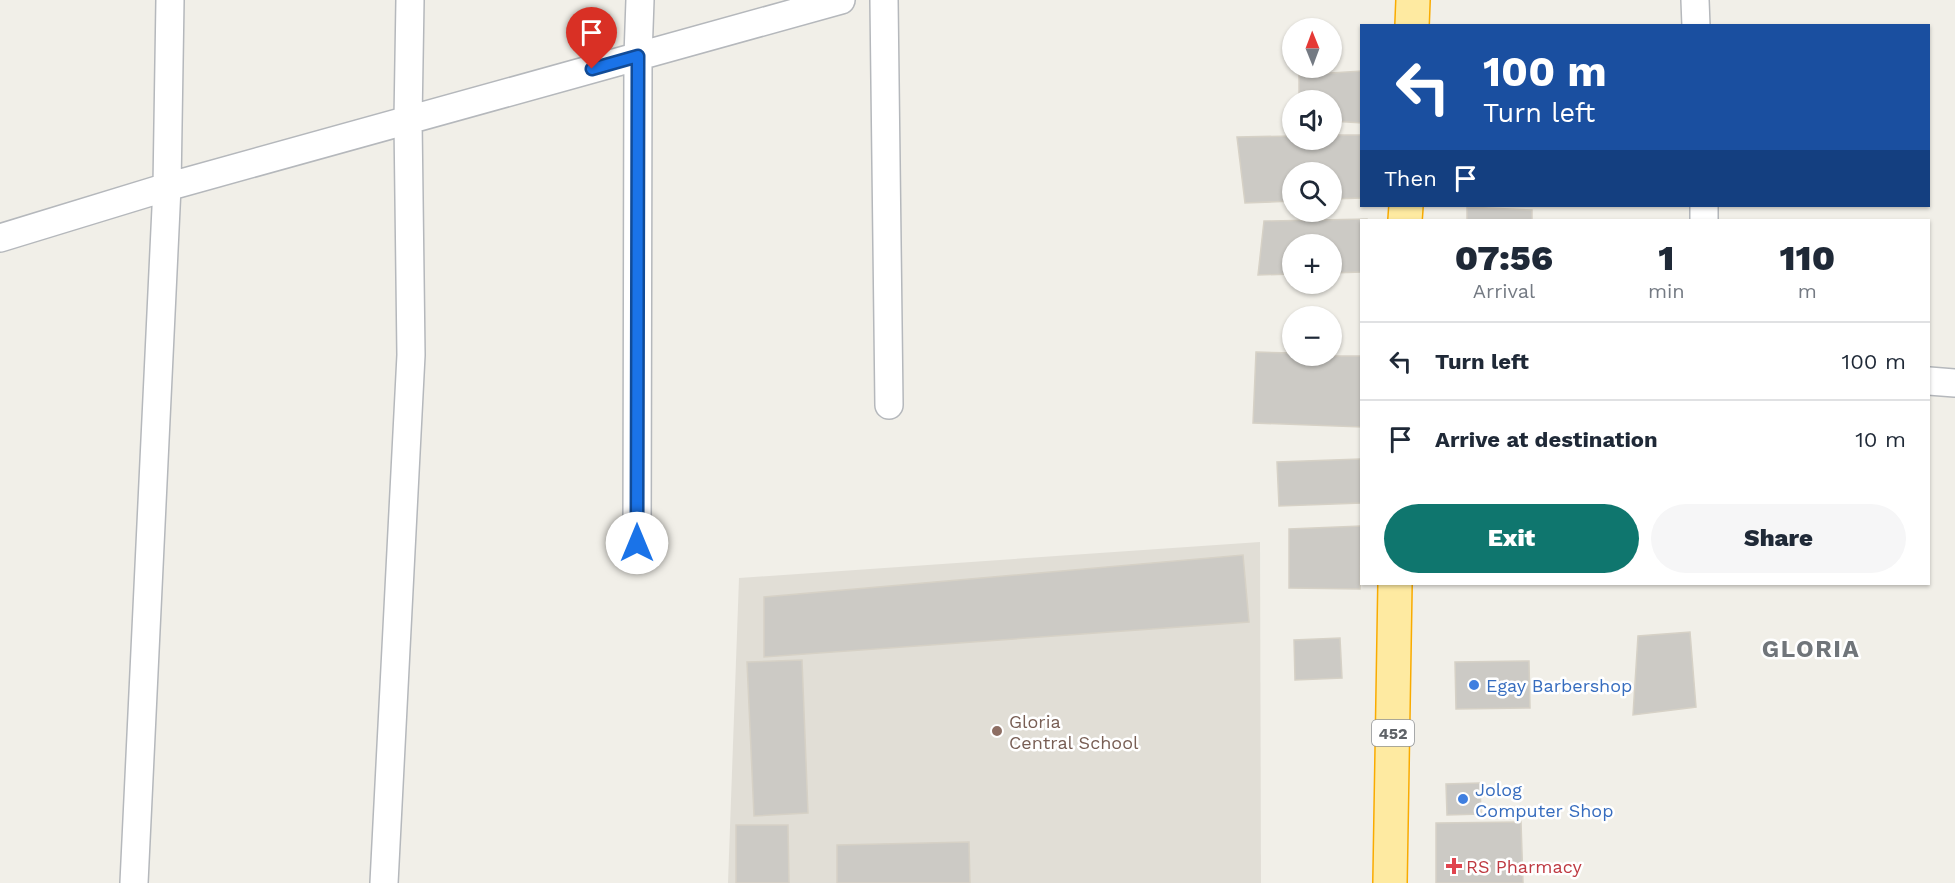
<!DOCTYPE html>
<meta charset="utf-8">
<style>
:root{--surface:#fff;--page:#f6f6f7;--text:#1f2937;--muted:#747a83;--line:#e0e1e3;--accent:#0f766e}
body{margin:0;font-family:"Work Sans",sans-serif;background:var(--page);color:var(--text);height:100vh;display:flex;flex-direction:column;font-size:22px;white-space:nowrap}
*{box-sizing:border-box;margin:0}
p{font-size:20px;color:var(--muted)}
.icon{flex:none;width:33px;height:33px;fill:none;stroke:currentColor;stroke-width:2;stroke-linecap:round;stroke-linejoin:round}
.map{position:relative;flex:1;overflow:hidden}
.panel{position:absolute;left:1360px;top:219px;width:570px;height:366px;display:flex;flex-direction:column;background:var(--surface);border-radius:0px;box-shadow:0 2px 4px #0004}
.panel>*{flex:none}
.hud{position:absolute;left:1360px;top:24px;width:570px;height:183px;border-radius:0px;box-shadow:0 2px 4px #0004;background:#1a4fa0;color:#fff;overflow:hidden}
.needle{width:39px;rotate:359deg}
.tools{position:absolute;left:1282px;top:18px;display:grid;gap:12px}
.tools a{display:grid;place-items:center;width:60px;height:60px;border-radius:50%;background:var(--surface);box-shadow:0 2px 4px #0004;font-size:30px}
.pin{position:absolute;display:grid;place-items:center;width:51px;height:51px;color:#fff;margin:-62px -26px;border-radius:50% 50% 50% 0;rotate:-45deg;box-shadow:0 0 6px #0007}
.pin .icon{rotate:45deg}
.me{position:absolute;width:66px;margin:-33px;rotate:0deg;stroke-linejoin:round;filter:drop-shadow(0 0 4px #0008)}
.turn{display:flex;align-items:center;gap:21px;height:126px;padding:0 24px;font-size:27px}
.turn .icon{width:78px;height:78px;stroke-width:2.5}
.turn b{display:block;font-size:42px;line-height:51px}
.then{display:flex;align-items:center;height:57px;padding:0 24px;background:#0003;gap:12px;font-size:22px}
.eta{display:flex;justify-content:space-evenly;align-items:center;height:102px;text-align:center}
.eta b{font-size:36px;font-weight:800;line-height:42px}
.primary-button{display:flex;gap:12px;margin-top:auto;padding:12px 24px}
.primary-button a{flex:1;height:69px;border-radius:36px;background:var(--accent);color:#fff;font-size:24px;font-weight:800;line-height:69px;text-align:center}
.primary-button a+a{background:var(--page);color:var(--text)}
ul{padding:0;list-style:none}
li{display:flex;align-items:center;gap:18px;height:78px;padding:0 24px;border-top:2px solid var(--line)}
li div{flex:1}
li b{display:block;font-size:22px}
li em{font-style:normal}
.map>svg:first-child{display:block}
.education{fill:#e1ded6}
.building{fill:#cccac5;stroke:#d6d1c6;stroke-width:1.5}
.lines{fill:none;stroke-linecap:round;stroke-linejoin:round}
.minor-casing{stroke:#b5b8bc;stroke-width:30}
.trunk-casing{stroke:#f9ab00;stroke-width:36}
.minor{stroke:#fff;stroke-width:27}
.trunk{stroke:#feeaa1;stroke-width:33}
.route-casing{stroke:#114b97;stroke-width:15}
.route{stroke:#1a73e8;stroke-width:10}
.shop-dot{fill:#3f7fe0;stroke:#fff;stroke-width:2}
.education-dot{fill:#8d6e63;stroke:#fff;stroke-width:2}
.health-dot{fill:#e0444e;stroke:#fff;stroke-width:2}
.labels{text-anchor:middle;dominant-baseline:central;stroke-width:5;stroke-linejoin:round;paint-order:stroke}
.shield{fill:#fff;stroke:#8f9295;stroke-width:1.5}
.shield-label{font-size:16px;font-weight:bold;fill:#5f6368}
.shop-label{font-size:18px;fill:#366cbe;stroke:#fff;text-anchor:start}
.education-label{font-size:18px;fill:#785e54;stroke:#fff;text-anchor:start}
.health-label{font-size:18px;fill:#be3a42;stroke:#fff;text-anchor:start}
.district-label{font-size:24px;font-weight:bold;letter-spacing:1.5px;fill:#70757a;stroke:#fff}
</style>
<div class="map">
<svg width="1955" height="883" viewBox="0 0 1955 883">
<rect width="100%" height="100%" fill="#f1efe8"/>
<path class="education" d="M 1260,542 L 1261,883 L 728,883 L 739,578 Z"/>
<path class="building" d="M 1362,71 L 1362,123 L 1332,121 L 1332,100 L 1299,100 L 1299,75 Z
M 1332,135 L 1362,135 L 1362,198 L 1332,199 L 1332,172 L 1293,172 L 1293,201 L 1245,203 L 1237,137 L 1293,136 L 1293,140 L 1332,140 Z
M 1467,207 L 1532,210 L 1532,220 L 1467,220 Z
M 1367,219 L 1367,220 L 1362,220 L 1362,272 L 1332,273 L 1332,244 L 1293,244 L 1293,274 L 1258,275 L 1264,221 Z
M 1256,352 L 1293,353 L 1293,356 L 1362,356 L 1362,427 L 1253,423 Z
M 1360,459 L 1362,503 L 1279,506 L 1277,462 Z
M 1361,526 L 1360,589 L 1289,588 L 1289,529 Z
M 1243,555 L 1249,622 L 764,657 L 764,597 Z
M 1690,632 L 1696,707 L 1633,715 L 1638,636 Z
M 1340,638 L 1342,678 L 1295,680 L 1294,640 Z
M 802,660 L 808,813 L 754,816 L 747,662 Z
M 1529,661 L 1530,708 L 1456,709 L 1455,662 Z
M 1480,783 L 1481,814 L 1447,815 L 1446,784 Z
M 1521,822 L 1523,883 L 1436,883 L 1436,823 Z
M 736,825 L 788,825 L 789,883 L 736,883 Z
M 969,842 L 970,883 L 837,883 L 837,845 Z"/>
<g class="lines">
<defs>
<path id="minor" d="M 884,0 L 889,405
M 1695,0 L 1696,26
M 1704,206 L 1704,220
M 0,238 L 167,187 L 841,0
M 1929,381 L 1955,383
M 637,543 L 638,56 L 640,0
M 134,883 L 167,187 L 170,0
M 384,883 L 411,355 L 408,120 L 410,0"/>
<path id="trunk" d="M 1412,26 L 1413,0
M 1405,220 L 1406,206
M 1390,883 L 1395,584"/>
</defs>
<use href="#minor" class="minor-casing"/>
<use href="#trunk" class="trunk-casing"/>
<use href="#minor" class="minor"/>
<use href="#trunk" class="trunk"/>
</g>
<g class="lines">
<defs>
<path id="route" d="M 592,69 L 638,56 L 637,543"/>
</defs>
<use href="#route" class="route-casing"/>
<use href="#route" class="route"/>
</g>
<g class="shop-dot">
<circle cx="1474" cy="685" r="6"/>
<circle cx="1463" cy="799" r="6"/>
</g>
<circle class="education-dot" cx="997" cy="731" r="6"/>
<path class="health-dot" d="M1451 857h6v6h6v6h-6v6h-6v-6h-6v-6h6z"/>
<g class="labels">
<rect class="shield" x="1372" y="720" width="42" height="26" rx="4.5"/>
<g class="shield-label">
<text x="1393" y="733">452</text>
</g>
<g class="shop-label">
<text x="1486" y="685">Egay Barbershop</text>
<text x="1475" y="789">Jolog<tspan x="1475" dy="21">Computer Shop</tspan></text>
</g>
<g class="education-label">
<text x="1009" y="721">Gloria<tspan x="1009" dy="21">Central School</tspan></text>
</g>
<g class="health-label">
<text x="1466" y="866">RS Pharmacy</text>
</g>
<g class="district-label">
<text x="1811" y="649">GLORIA</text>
</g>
</g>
</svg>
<div class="tools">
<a><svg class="needle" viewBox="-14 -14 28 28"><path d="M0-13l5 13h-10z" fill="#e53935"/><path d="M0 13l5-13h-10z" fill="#747a83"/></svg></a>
<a><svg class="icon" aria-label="sound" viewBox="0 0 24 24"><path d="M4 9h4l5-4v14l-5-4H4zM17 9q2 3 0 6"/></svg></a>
<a><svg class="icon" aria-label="search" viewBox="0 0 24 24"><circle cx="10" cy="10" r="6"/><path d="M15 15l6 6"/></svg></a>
<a>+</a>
<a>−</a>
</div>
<div class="pin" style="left:592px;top:69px;background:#d93025"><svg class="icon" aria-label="arrive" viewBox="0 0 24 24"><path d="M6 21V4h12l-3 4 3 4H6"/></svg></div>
<svg class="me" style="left:637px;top:543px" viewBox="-20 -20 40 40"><circle r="19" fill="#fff"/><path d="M0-13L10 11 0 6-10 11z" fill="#1a73e8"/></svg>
<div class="hud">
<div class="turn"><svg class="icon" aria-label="left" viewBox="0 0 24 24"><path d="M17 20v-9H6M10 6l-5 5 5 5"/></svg><div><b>100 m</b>Turn left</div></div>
<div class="then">Then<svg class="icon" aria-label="arrive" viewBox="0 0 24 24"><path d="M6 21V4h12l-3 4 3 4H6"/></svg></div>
</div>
<section class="panel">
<div class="eta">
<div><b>07:56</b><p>Arrival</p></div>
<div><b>1</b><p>min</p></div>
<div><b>110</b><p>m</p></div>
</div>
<ul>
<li><svg class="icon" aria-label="left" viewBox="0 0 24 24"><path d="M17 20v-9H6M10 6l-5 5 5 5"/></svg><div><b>Turn left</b></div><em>100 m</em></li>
<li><svg class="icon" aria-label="arrive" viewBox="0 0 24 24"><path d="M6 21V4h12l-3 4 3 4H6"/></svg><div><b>Arrive at destination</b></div><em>10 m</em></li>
</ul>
<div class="primary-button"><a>Exit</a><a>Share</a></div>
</section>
</div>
